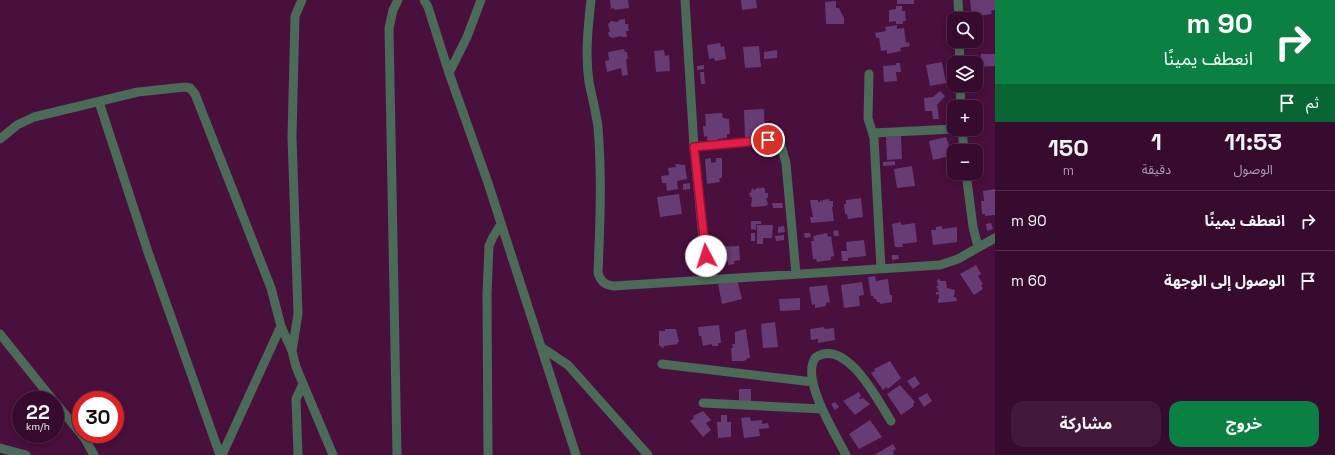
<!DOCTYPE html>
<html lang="ar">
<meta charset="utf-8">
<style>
:root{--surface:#370b2e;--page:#42193a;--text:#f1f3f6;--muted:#aa9baa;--line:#512b4a;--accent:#0b8043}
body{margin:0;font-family:"Space Grotesk","Noto Sans Arabic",sans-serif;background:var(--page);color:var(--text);direction:rtl;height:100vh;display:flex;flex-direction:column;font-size:15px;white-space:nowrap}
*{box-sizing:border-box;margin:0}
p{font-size:13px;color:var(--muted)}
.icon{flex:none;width:22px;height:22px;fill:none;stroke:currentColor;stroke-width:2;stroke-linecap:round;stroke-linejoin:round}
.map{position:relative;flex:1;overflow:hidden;direction:ltr}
.side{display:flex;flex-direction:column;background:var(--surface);width:340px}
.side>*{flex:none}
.guide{background:#0b8043;color:#fff;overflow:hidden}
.controls{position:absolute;left:947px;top:12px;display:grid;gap:8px}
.controls a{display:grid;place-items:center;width:36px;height:36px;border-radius:8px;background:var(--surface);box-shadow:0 2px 6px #0003,0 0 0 1px var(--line);font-size:20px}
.speed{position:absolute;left:12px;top:391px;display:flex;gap:8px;font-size:20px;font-weight:700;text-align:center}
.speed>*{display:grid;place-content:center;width:52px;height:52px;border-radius:50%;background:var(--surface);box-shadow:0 2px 6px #0003,0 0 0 1px var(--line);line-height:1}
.speed small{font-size:10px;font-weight:400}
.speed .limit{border:6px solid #d22;background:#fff;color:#111}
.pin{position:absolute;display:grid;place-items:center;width:34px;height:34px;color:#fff;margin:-17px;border:2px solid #fff;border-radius:50%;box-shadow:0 1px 4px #0007}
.me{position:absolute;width:44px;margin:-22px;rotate:355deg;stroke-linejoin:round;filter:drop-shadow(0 0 3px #0008)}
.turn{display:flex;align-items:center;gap:14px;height:84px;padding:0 16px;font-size:18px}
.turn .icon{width:52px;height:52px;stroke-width:2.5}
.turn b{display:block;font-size:28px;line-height:34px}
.then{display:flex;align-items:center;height:38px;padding:0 16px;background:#0003;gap:8px;font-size:15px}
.eta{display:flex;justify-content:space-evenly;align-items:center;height:68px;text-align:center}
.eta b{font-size:24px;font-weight:700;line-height:28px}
.primary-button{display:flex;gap:8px;margin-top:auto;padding:8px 16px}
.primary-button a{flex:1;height:46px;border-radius:12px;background:var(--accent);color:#fff;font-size:16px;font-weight:700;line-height:46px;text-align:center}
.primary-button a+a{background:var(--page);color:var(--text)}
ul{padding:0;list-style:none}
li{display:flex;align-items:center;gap:12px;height:60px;padding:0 16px;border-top:1px solid var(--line)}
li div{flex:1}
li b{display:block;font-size:15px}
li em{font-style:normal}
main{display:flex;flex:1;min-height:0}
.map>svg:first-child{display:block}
.building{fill:#673b74}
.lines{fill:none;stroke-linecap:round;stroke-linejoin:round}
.street{stroke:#4b6a58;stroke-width:9}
.route-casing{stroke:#92132f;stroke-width:10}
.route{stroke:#e11d48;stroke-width:7}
</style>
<main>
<section class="side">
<div class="guide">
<div class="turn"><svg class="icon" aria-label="right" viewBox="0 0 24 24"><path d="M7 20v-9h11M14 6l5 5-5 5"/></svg><div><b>90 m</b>انعطف يمينًا</div></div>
<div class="then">ثم<svg class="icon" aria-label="arrive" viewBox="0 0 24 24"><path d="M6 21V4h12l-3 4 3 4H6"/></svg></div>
</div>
<div class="eta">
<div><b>11:53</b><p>الوصول</p></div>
<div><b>1</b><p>دقيقة</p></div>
<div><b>150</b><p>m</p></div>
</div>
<ul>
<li><svg class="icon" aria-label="right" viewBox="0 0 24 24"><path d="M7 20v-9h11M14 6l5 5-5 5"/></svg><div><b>انعطف يمينًا</b></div><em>90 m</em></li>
<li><svg class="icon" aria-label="arrive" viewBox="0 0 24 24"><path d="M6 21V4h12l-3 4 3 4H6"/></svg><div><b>الوصول إلى الوجهة</b></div><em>60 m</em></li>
</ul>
<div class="primary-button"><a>خروج</a><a>مشاركة</a></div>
</section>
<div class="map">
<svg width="995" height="455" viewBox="0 0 995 455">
<rect width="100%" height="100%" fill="#490f3d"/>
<path class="building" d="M 610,0 L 628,0 L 629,8 L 614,10 L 614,8 L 611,9 Z
M 741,0 L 756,0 L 757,8 L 742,10 Z
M 897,0 L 914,0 L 914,4 L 897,4 Z
M 970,0 L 995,0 L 995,10 L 991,11 L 992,14 L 972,17 Z
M 836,1 L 836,8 L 839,8 L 844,18 L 844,24 L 826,24 L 825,2 Z
M 896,6 L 902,6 L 902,11 L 905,11 L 906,21 L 903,21 L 903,24 L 896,24 L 896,21 L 889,22 L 889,10 L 896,9 Z
M 625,19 L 625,24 L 628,24 L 629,31 L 626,31 L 627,37 L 622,37 L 622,36 L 612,38 L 609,36 L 608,32 L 610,32 L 608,24 L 611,21 L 619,22 L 618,20 Z
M 897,25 L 897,29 L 904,28 L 906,43 L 909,42 L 910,46 L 900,48 L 901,51 L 887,54 L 887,50 L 881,51 L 879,38 L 876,38 L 875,33 L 886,31 L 885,27 Z
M 720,43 L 721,47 L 724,46 L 726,59 L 715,61 L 714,58 L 709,59 L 707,45 Z
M 759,46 L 761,67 L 745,68 L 743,47 Z
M 624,49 L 625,52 L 627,52 L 628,59 L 626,59 L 628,75 L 622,76 L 621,68 L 607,72 L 605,61 L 609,60 L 608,52 Z
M 664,50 L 665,56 L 669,55 L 670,71 L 656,72 L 654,51 Z
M 777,50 L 777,58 L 764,59 L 764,52 Z
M 981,54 L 995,54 L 995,66 L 978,67 L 978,62 L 981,62 Z
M 942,62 L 946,83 L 930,86 L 926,65 Z
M 896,63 L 900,63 L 901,72 L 896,72 L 897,81 L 884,82 L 883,66 L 896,65 Z
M 704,65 L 704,69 L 697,70 L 697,66 Z
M 700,72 L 704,72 L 705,84 L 701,84 Z
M 940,91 L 945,96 L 937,105 L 939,119 L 933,119 L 932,111 L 925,111 L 924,98 L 933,97 Z
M 764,109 L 765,137 L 745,138 L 744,110 Z
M 722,113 L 723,118 L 729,119 L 730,134 L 727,134 L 727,138 L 718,139 L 718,143 L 708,144 L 707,136 L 704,137 L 703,126 L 706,126 L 705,114 Z
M 901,136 L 902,159 L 887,160 L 886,137 Z
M 946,137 L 953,155 L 933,160 L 929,141 Z
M 711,158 L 711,163 L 716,162 L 716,158 L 722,158 L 722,178 L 719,178 L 720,182 L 707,184 L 705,159 Z
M 895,161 L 895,165 L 883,166 L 883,162 Z
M 675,164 L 685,165 L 687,179 L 677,181 L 678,189 L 667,191 L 666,183 L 662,183 L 661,176 L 669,175 L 668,168 L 676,167 Z
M 912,166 L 915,186 L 897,188 L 894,169 Z
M 690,183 L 690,189 L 683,190 L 683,184 Z
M 759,187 L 759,189 L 763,187 L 765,189 L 765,193 L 768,193 L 768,198 L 766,198 L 768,204 L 766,206 L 753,207 L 751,206 L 752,197 L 750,197 L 749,193 L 751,193 L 752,188 L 754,190 Z
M 995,189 L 995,215 L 985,216 L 985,214 L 982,214 L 981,201 L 984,201 L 983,191 Z
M 679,194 L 682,214 L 660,217 L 657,197 Z
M 861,198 L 863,217 L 848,219 L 847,214 L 845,214 L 844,204 L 846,204 L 846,200 Z
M 829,199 L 829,201 L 833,201 L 833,207 L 832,207 L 834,221 L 811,223 L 810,217 L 813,217 L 810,200 L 818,200 L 818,202 L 820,202 L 820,200 L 821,200 L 821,202 L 823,200 Z
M 772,203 L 782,203 L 783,208 L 773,208 Z
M 751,221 L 761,221 L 761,224 L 756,224 L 756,230 L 751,229 Z
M 901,222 L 901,225 L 915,223 L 917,242 L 902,244 L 903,247 L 895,247 L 892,224 Z
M 991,223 L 993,229 L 987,231 L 986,224 Z
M 757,225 L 773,225 L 772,238 L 763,238 L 763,244 L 757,244 Z
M 784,226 L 785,232 L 778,233 L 778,227 Z
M 942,226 L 942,229 L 957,227 L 957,242 L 933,245 L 931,230 L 936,230 L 936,227 Z
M 838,230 L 839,236 L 834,236 L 833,231 Z
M 751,233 L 755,233 L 755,241 L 751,241 Z
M 804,233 L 810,233 L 811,237 L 805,238 Z
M 827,233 L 828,237 L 831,236 L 834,256 L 831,257 L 831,260 L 817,262 L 816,259 L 813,259 L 811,241 L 814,241 L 813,236 Z
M 784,235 L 784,240 L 776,241 L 775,236 Z
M 864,240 L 866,256 L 848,258 L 848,261 L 842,261 L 841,251 L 847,251 L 846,242 Z
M 739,246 L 740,260 L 734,261 L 734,264 L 728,265 L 728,261 L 717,262 L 716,247 Z
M 892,255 L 898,255 L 899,259 L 892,260 Z
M 976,265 L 981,274 L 978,276 L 983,284 L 981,285 L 983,289 L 974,295 L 960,274 Z
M 875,276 L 876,281 L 888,279 L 890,295 L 892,295 L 892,302 L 880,304 L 880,302 L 877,302 L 876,299 L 874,299 L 873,296 L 871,296 L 868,277 Z
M 737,279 L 742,299 L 722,304 L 718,284 Z
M 940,279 L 940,281 L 946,281 L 947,288 L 955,290 L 954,297 L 956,297 L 957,301 L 938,303 L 938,299 L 939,299 L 939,294 L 936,295 L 936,292 L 939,292 L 936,286 L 938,286 L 937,280 Z
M 862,282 L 864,295 L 859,296 L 860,306 L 844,308 L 841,285 Z
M 827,285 L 830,302 L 826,303 L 826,306 L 815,308 L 815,304 L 812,305 L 809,287 Z
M 800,298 L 800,310 L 780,311 L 779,299 Z
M 775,322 L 778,347 L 763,348 L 761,324 Z
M 719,325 L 721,343 L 718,343 L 718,346 L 712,346 L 712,344 L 703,346 L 701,336 L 699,336 L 698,327 Z
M 824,327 L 825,329 L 834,328 L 835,340 L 818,343 L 818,339 L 811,340 L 810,329 Z
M 665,329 L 676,329 L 679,342 L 677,342 L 678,344 L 664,346 L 663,350 L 663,347 L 662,348 L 659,345 L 659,331 L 665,331 Z
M 746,329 L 750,357 L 744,361 L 732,361 L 731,348 L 733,348 L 732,344 L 735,344 L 735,332 Z
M 890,361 L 901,378 L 888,389 L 886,387 L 883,390 L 871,373 L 875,371 L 874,369 Z
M 915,376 L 920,384 L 913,389 L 907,381 Z
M 900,385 L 915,402 L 913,404 L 914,406 L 901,415 L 887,394 Z
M 739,389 L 751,389 L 751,401 L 739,401 Z
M 859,392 L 861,396 L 859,398 L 860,399 L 863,398 L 870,404 L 855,415 L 843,401 Z
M 927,393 L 932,401 L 924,407 L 918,398 Z
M 835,402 L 839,407 L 835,410 L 831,404 Z
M 703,411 L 711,420 L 706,423 L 711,430 L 703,437 L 690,421 L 694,418 L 693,416 Z
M 721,415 L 727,415 L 727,422 L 731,422 L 731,437 L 718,438 L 717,422 L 721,422 Z
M 750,417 L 751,421 L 762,420 L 762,424 L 768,423 L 769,428 L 759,429 L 760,436 L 744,438 L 741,418 Z
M 870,420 L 882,437 L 859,449 L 849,434 Z
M 893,444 L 896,449 L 893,451 L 894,454 L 892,455 L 874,455 Z"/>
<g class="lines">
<path class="street" d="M 424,0 L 428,7 L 449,73 L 488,183 L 576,455
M 591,0 C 588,27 585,55 589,82 C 592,97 596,112 598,127 C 602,176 600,224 598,273 C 601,282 605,285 614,286 L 940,265 L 958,259 L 995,238
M 685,0 L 694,147 L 707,279
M 958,0 L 959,19
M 959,41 L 960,63
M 449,73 L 467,37 L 481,0
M 869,74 L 868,118 L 874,138 L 881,268
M 960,85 L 961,107
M 99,102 L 148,252 L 220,455
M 962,129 L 964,151
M 873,133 L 954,129
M 0,139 L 17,125 L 34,117 L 138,92 L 185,87 L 190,88 L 195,94 L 271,288 L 281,326 L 292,351 L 296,367 L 333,455
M 694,147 L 768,140 L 775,140 L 780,142 L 786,163 L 796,274
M 966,173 L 973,227 L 978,247
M 0,334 L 53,400
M 541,347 L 568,365 L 648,455
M 292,351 L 298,314 L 292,137 L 295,16 L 302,0
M 662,364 L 813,382
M 55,402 L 85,439 L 94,455
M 703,403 L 822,409
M 0,448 L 26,455
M 222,455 L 281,326
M 298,455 L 296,399 L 303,384
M 397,455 L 389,28 L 393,10 L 398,0
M 488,455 L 487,295 L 489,246 L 493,237 L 501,224
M 846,455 C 836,435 799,377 816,357 C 847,338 878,401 891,421"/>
</g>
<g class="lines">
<defs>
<path id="route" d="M 706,256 L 694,147 L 768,140"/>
</defs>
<use href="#route" class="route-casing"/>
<use href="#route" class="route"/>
</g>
</svg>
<div class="controls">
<a><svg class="icon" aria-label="search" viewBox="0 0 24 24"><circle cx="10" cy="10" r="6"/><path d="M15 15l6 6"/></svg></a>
<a><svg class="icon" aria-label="layers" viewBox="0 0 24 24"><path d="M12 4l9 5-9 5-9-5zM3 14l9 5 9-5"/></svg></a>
<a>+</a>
<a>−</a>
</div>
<div class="speed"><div>22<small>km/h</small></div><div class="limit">30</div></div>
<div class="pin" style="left:768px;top:140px;background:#d93025"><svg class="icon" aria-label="arrive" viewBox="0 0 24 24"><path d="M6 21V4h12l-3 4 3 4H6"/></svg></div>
<svg class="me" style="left:706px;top:256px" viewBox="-20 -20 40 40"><circle r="19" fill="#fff"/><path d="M0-13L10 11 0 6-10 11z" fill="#e11d48"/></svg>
</div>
</main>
